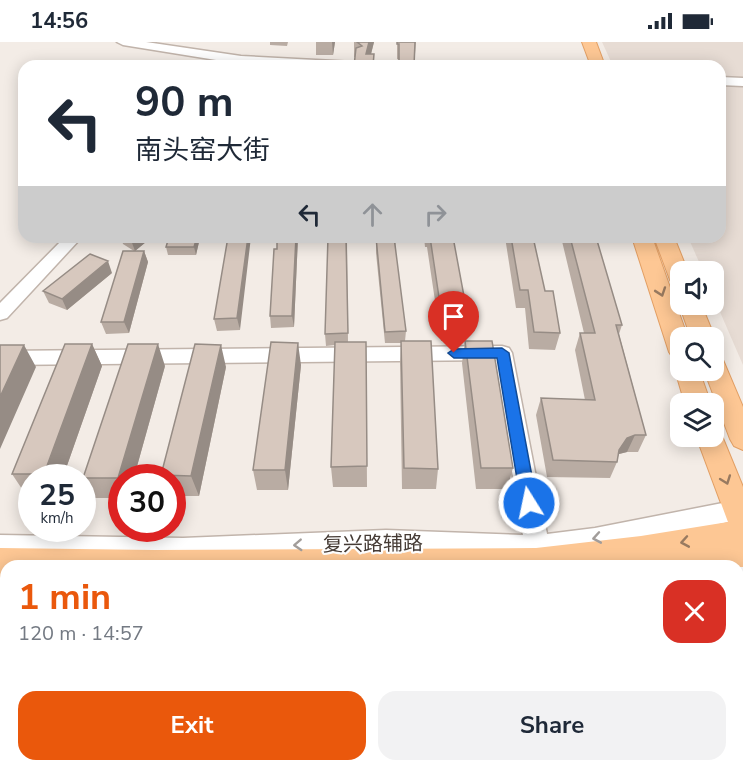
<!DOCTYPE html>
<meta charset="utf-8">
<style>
:root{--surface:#fff;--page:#f2f2f3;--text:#1f2937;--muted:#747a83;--accent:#ea580c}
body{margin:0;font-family:"Nunito Sans","Noto Sans SC",sans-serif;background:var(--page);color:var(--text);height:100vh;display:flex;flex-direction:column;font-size:22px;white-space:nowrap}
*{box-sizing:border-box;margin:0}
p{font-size:20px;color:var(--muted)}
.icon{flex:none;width:33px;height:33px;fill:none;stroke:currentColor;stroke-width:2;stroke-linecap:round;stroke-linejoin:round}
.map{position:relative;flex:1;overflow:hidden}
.side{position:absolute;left:0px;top:518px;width:744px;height:212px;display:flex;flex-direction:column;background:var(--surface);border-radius:18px 18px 0 0;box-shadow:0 3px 15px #0003}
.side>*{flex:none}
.guide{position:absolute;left:18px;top:18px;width:708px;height:183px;border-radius:18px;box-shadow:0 3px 15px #0003;background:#fff;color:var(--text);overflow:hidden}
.fabs{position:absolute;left:670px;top:219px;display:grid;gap:12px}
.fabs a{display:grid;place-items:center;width:54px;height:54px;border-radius:12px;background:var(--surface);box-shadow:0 3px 15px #0003;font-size:30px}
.speed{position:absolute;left:18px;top:422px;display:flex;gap:12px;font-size:30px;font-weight:700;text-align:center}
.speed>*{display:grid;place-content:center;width:78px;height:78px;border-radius:50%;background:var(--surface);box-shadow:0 3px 15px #0003;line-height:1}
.speed small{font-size:15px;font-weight:400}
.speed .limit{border:9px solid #d22;background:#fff;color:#111}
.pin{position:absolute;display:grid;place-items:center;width:51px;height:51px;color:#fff;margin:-62px -26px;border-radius:50% 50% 50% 0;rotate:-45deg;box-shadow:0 0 6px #0007}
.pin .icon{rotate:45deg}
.me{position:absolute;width:66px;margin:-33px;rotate:350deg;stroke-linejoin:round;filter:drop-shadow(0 0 4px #0008)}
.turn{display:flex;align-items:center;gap:21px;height:126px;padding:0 18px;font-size:27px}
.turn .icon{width:78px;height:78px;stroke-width:2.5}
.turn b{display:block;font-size:42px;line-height:51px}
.lanes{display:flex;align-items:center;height:57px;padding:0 18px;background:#0003;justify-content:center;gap:30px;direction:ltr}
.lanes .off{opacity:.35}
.round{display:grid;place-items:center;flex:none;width:63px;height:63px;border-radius:18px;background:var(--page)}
.head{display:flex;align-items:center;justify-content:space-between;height:102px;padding:0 18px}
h1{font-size:36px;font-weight:700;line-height:45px;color:var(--accent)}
.cta{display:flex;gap:12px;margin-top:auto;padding:12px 18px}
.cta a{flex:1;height:69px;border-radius:18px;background:var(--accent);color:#fff;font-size:24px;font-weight:700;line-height:69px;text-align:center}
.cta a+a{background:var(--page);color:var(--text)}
.status{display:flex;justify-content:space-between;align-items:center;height:42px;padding:0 30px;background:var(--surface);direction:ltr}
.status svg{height:16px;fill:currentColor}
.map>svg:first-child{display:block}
.residential{fill:#e7dcd4}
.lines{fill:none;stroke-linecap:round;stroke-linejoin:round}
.minor-casing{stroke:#c1b4ab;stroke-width:3}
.major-casing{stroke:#e29f64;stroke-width:2}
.minor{fill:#fff;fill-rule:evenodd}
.major{fill:#fdc794;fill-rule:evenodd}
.wall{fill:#b9aca3}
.shaded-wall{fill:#968c85}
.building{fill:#d7c8be;stroke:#968c85;stroke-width:1.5}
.oneway{stroke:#987a60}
.oneway2{stroke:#a29d9a}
.route{fill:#1a73e8;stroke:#114b97;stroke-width:1.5}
.labels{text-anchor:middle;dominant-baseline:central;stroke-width:4.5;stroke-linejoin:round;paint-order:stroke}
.street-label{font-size:20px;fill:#453b35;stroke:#fff}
</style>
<div class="status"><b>14:56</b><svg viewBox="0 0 49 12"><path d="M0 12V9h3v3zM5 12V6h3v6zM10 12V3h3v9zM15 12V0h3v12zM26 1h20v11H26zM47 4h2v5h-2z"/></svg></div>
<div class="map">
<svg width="743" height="728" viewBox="0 0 743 728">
<rect width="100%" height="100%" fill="#f3ece6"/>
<path class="residential" d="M 602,0 L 743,0 L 743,323 L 714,256 L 714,230 L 703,229 L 688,195 L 720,195 L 720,24 L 613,24 Z
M 0,567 L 6,567 L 6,723 L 301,723 L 301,728 L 0,728 Z"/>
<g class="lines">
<defs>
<path id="minor" d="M 117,0 L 146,0 L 241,14 L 354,20 L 360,24 L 241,22 L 123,3 Z
M 720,35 L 743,36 L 743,44 L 720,43 Z
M 65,195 L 82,195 L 7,276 L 0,278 L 0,261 Z
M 502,304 L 509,306 L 512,311 L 547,492 L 595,486 L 743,457 L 743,477 L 595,508 L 537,515 L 386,510 L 183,518 L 0,515 L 0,493 L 183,496 L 386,488 L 523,493 L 493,318 L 0,323 L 0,309 Z
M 743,519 L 743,543 L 738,544 L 738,524 L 730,524 Z
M 0,546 L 6,546 L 6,570 L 0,570 Z"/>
<path id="major" d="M 582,0 L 596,0 L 605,24 L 591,24 Z
M 632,195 L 652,195 L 688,296 L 681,296 L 681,319 L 673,316 L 669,310 Z
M 654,195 L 674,195 L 688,230 L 681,230 L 681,245 L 673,243 L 670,238 Z
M 681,259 L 681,262 L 701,262 L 715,296 L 714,297 L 691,296 L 679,262 Z
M 714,315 L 723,318 L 743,365 L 743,408 L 734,404 L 730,397 L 704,328 L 714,328 Z
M 681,321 L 681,328 L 699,328 L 711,362 L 685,362 L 675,328 Z
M 714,385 L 718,387 L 722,394 L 743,445 L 743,525 L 656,524 L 658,518 L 624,524 L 6,524 L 6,554 L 0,554 L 0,506 L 155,508 L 536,506 L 641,494 L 728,480 L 696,394 L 714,394 Z"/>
</defs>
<use href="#minor" class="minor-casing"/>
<use href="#major" class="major-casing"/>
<use href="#minor" class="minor"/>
<use href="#major" class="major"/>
</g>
<path class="wall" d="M 270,0 L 288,0 L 287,4 L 270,3 Z
M 316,0 L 335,0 L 333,13 L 316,13 Z
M 354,0 L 374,0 L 371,12 L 374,12 L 374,24 L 354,24 L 355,15 L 354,15 Z
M 397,0 L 416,0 L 414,24 L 397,17 Z
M 121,195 L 152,195 L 135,209 L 144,209 L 148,220 L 129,291 L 106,292 L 101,280 L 134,209 L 123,202 Z
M 169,195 L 200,195 L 196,213 L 168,213 L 166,205 Z
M 228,195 L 240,288 L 217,289 L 214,277 Z
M 298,195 L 294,285 L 271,286 L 270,274 L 277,207 Z
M 347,195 L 348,300 L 366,300 L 367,445 L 333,445 L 331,425 L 335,303 L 326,304 L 325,292 Z
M 376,195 L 396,195 L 395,205 L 406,289 L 405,299 L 438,427 L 436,447 L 402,447 L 400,321 L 401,301 L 385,301 L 376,211 Z
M 424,195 L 453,195 L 469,281 L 466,298 L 441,299 L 427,205 L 425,205 Z
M 505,195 L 533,195 L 545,249 L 560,291 L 555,308 L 529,307 L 525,266 L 516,266 Z
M 561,195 L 596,195 L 622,283 L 619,292 L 646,393 L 638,410 L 627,410 L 619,412 L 618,415 L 617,420 L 610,436 L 547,435 L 536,373 L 541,356 L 585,358 L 575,308 L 580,291 L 584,291 Z
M 112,231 L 67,268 L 49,261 L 43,249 Z
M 465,299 L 513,426 L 507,447 L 476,447 L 462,321 Z
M 92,302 L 102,324 L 63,435 L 32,435 L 32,453 L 26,453 L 12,432 Z
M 301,323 L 288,448 L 257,448 L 253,428 Z
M 165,324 L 134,435 L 122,435 L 122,456 L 95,456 L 83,436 Z
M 226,325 L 199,454 L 172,454 L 172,435 L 162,435 L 161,433 Z"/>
<path class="shaded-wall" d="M 332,0 L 335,0 L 333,13 Z
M 369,0 L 374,0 L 368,24 L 366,12 Z
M 134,195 L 152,195 L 135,209 L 131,198 Z
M 197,195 L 200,196 L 196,213 L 194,205 Z
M 248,195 L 251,195 L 240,288 L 237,276 Z
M 296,195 L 298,195 L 294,285 L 292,274 Z
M 144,209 L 148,220 L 129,291 L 124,280 Z
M 108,219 L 112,231 L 67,268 L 62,257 Z
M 298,301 L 301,323 L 288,448 L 285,428 Z
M 92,302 L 102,324 L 63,435 L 46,435 L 44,432 Z
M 158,302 L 165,324 L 134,435 L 122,435 L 122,443 L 118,436 Z
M 24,303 L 36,325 L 0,407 L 0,355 Z
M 221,303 L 226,325 L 199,454 L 191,434 Z
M 635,393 L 627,410 L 619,412 L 614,420 L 619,408 L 627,396 Z"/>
<path class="building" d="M 357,0 L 369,0 L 366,12 L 374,12 L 373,24 L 354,24 L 356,6 L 362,4 Z
M 397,0 L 415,0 L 414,24 L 399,24 L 399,2 L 397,2 Z
M 446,21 L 529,23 L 530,24 L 446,24 Z
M 169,195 L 197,195 L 194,205 L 166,205 Z
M 228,195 L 248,195 L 237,276 L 214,277 Z
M 277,195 L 296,195 L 292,274 L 270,274 L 274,207 L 277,207 Z
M 328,195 L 346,195 L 348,291 L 325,292 Z
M 376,195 L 394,195 L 406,289 L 385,290 Z
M 430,195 L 453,195 L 469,281 L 443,282 Z
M 511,195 L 533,195 L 545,249 L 553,249 L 560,291 L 534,290 L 528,248 L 520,248 Z
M 570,195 L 596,195 L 622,283 L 616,283 L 646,393 L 635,393 L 627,396 L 619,408 L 617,420 L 553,418 L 541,356 L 595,358 L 580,291 L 595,291 Z
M 123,209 L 144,209 L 124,280 L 101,280 Z
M 90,212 L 108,219 L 62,257 L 43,249 Z
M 401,299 L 431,299 L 438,427 L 404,426 Z
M 465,299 L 492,299 L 513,426 L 481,426 Z
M 271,300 L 298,301 L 285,428 L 253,428 Z
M 335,300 L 366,300 L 367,424 L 331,425 Z
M 65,302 L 92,302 L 44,432 L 12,432 Z
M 128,302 L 158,302 L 118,436 L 83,436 Z
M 195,302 L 221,303 L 191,434 L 161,433 Z
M 0,303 L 24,303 L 0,355 Z"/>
<defs><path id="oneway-chevron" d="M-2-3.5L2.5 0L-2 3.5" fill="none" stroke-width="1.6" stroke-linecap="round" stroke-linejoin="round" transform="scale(1.5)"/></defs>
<g class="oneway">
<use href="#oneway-chevron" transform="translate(661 250) rotate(71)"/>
<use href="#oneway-chevron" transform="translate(726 438) rotate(70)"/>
<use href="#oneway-chevron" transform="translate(685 500) rotate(170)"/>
</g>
<g class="oneway2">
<use href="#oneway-chevron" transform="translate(597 496) rotate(170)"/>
<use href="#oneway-chevron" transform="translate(298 503) rotate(177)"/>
</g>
<path class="route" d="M 502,306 L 509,311 L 537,461 L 534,466 L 529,468 L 524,466 L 521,461 L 497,316 L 454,316 L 448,311 L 454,307 Z"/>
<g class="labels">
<g class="street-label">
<text transform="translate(373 502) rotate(-1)">复兴路辅路</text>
</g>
</g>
</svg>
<div class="fabs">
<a><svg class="icon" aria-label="sound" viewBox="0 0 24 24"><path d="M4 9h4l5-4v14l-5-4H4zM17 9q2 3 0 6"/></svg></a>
<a><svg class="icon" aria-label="search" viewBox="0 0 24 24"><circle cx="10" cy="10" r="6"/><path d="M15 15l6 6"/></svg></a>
<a><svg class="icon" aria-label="layers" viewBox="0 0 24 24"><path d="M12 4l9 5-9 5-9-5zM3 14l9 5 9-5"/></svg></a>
</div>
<div class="speed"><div>25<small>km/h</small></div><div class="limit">30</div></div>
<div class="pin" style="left:454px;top:311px;background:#d93025"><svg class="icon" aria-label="arrive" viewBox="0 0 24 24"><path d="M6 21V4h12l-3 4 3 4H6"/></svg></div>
<svg class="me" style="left:529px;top:461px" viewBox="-20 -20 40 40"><circle r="17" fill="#1a73e8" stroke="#fff" stroke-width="3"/><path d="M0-11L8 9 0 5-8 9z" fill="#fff"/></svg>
<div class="guide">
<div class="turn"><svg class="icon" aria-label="left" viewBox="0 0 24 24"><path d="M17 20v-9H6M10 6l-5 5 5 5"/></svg><div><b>90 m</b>南头窑大街</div></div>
<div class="lanes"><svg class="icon" aria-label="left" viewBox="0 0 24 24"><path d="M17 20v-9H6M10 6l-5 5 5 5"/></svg><svg class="icon off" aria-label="ahead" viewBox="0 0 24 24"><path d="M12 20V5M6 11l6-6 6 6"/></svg><svg class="icon off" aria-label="right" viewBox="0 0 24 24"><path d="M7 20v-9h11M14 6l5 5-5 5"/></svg></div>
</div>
<section class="side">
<div class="head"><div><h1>1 min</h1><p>120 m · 14:57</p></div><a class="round" style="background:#d93025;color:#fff"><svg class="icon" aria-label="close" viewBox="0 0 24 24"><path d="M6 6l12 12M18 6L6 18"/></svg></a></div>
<div class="cta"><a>Exit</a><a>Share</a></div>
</section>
</div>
